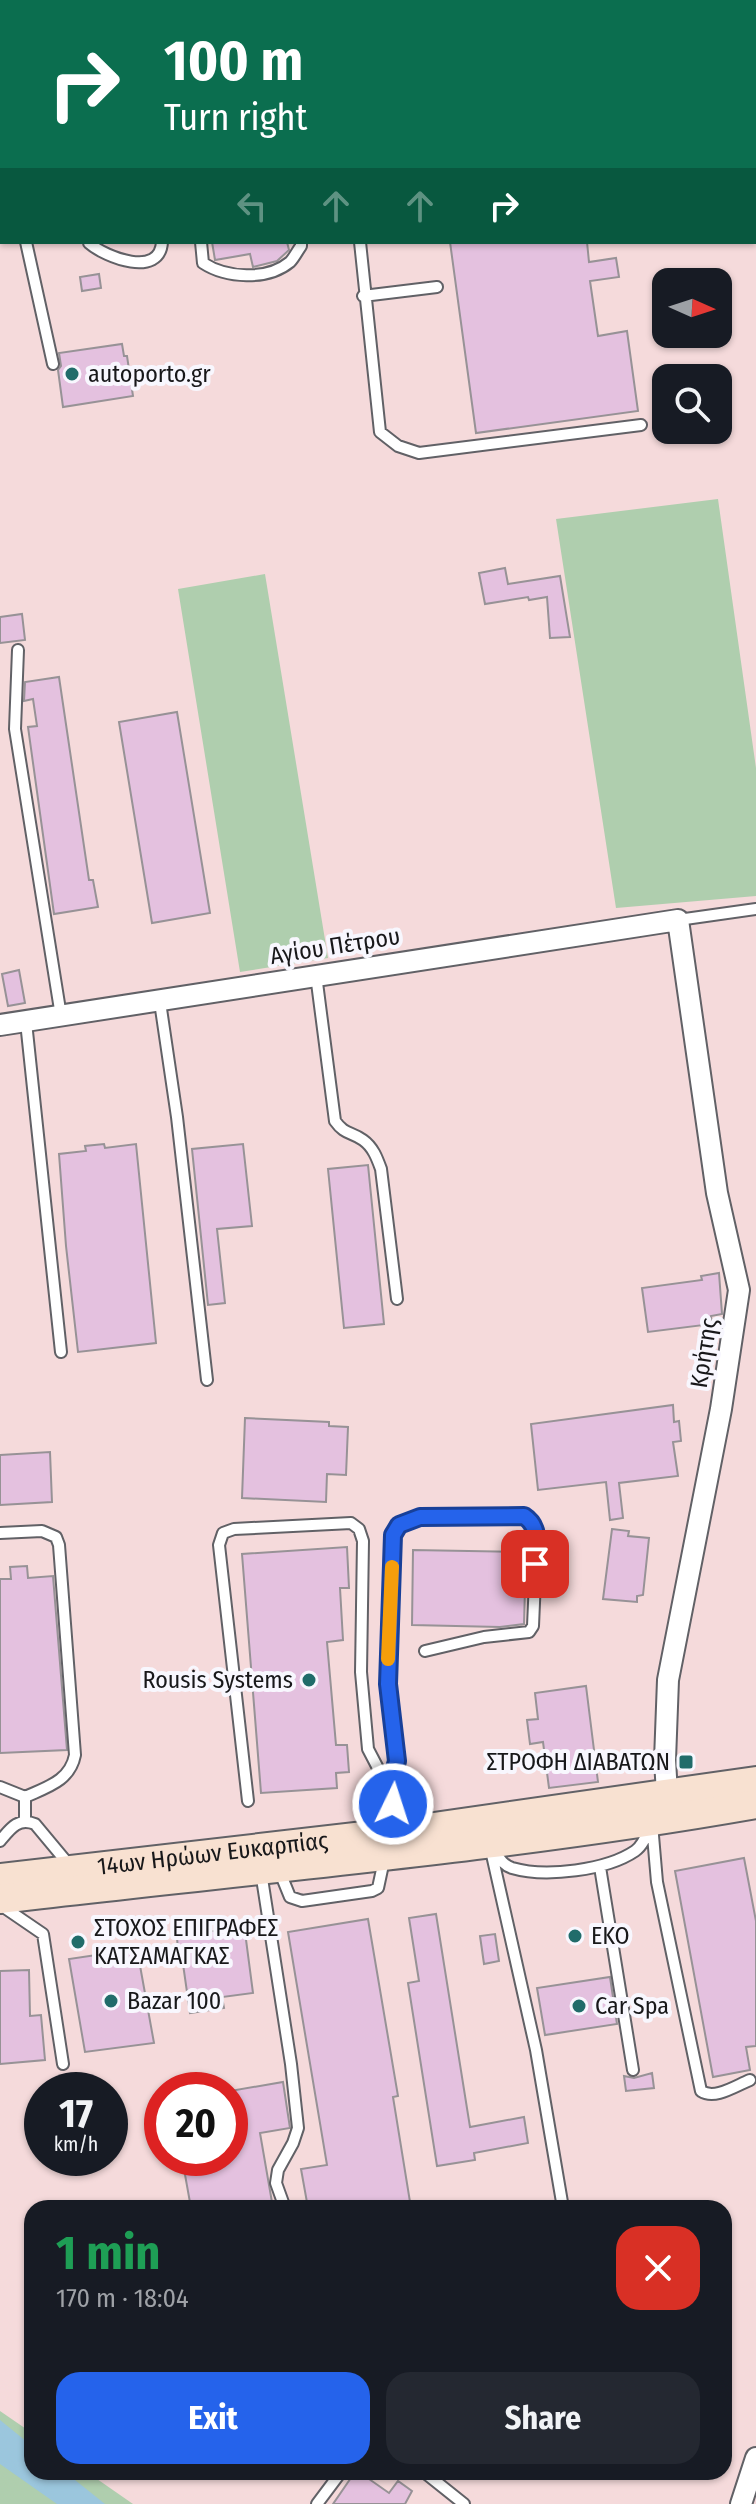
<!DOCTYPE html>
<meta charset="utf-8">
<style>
:root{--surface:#171b24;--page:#242831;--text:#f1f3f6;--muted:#9ea1a6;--accent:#2563eb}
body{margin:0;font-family:"Fira Sans Condensed",sans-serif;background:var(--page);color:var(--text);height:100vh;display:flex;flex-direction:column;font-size:30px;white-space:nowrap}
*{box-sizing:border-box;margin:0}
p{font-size:26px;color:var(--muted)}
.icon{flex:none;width:44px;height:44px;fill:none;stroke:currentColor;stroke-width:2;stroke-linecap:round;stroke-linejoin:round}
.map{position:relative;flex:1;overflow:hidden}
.panel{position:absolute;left:24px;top:2200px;width:708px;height:280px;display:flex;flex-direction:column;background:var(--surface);border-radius:24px;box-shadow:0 2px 6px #0004}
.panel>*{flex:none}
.guide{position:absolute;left:0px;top:0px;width:756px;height:244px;box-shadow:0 2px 6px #0004;background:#0b6e4f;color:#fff;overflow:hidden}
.needle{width:52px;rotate:93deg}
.buttons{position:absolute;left:652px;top:268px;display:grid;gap:16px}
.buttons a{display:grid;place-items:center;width:80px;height:80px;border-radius:16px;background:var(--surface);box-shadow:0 2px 6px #0004;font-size:40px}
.speed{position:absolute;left:24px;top:2072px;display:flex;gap:16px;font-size:40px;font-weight:700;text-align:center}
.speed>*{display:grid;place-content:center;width:104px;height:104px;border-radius:50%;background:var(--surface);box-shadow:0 2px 6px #0004;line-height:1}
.speed small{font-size:20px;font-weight:400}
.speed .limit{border:12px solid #d22;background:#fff;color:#111}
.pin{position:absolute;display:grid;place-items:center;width:68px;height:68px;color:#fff;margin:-34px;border-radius:16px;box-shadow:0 4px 12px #0006}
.me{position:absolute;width:88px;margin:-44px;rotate:4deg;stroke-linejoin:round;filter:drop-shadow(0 0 6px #0008)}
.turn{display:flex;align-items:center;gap:28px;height:168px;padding:0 32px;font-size:36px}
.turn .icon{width:104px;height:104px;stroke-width:2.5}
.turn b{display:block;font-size:56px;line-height:68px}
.lanes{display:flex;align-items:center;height:76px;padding:0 32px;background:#0003;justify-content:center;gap:40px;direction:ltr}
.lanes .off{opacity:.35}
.round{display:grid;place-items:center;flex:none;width:84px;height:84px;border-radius:24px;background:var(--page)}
.head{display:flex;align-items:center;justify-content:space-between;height:136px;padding:0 32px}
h1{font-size:48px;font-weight:700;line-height:60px;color:#1e9e55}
.button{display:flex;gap:16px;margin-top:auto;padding:16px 32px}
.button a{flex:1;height:92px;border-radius:24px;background:var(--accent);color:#fff;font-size:32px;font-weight:700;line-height:92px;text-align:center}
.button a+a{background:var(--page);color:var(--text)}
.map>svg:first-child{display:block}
.industrial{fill:#f5dadb;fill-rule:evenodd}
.green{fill:#afceae}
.water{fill:#9bc6dd}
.building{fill:#e4c1df;stroke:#979296;stroke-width:2}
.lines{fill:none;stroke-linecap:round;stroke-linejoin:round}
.service-casing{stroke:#616166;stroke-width:14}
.minor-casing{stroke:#616166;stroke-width:24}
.secondary-casing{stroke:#616166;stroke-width:32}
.service{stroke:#fff;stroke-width:10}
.minor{stroke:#fff;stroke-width:20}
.secondary{stroke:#f8e1d1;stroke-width:28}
.route-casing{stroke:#184099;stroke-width:20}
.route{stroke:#2563eb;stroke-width:14}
.slow{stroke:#f59e0b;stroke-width:14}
.poi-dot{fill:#216c6a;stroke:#f8f7fe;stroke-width:3}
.labels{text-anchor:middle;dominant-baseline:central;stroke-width:8;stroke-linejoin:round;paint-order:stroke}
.poi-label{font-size:24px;fill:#18181a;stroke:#f8f7fe;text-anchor:start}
.street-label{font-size:24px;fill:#18181a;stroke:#f8f7fe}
</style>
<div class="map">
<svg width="756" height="2504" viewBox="0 0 756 2504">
<rect width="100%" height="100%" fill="#eaeaf0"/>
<path class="industrial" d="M 0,0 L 756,0 L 756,2504 L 0,2504 ZM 2,2 L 754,2 L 754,242 L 2,242 ZM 666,282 L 718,282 L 718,334 L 666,334 ZM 666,378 L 718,378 L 718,430 L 666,430 ZM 42,2090 L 110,2090 L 110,2158 L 42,2158 ZM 162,2090 L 230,2090 L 230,2158 L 162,2158 ZM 32,2208 L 724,2208 L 724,2472 L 32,2472 Z"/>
<path class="green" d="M 718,499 L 756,768 L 756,896 L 616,908 L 556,519 Z
M 265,574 L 328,958 L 240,972 L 178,589 Z
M 0,2411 L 32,2433 L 32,2472 L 87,2472 L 133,2504 L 0,2504 Z"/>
<path class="water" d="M 0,2420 L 32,2446 L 32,2472 L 65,2472 L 105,2504 L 57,2504 L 0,2464 Z"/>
<path class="building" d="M 212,242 L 287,242 L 289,250 L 277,261 L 253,267 L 250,254 L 215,260 Z
M 450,242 L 587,242 L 589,262 L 616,258 L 619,277 L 590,281 L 598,336 L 627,331 L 638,411 L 476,433 Z
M 99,274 L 101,288 L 82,291 L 80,277 Z
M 122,344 L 124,356 L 127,356 L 133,396 L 63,407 L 58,370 L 61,366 L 59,353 Z
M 505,568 L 508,584 L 560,576 L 570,637 L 550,638 L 547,597 L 529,600 L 528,597 L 485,604 L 479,573 Z
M 22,614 L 25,640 L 0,643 L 0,617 Z
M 59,677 L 89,880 L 93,880 L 98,907 L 54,914 L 28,727 L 37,726 L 33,699 L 24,701 L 25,682 Z
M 177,712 L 210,913 L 152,923 L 119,722 Z
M 19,970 L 25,1003 L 8,1006 L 2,974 Z
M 104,1144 L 105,1148 L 136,1144 L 156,1343 L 78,1352 L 66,1246 L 59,1154 L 86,1151 L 85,1146 Z
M 243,1144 L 252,1226 L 217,1229 L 225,1303 L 208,1305 L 192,1149 Z
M 368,1165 L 384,1324 L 344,1328 L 328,1169 Z
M 719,1273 L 722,1314 L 711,1316 L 712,1324 L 648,1332 L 642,1288 L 702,1280 L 701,1276 Z
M 673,1405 L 674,1422 L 679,1421 L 681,1441 L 673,1442 L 678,1476 L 619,1483 L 623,1518 L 610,1520 L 606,1482 L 538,1490 L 531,1424 Z
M 245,1418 L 329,1422 L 329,1426 L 348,1427 L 346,1475 L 327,1474 L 326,1502 L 242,1498 Z
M 50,1452 L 52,1502 L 0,1505 L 0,1455 Z
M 612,1529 L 629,1531 L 628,1536 L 649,1538 L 643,1595 L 637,1596 L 637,1602 L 603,1599 Z
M 347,1547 L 349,1588 L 340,1588 L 343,1640 L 327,1642 L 336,1745 L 347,1745 L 349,1772 L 336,1773 L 337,1788 L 261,1793 L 242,1554 Z
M 413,1550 L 526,1552 L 524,1624 L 500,1627 L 412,1625 Z
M 27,1566 L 28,1578 L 53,1576 L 67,1750 L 0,1753 L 0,1579 L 11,1579 L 10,1567 Z
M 586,1686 L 598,1782 L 549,1788 L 543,1742 L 530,1744 L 527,1720 L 538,1719 L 535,1693 Z
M 744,1858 L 756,1921 L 756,2046 L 746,2047 L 750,2070 L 713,2077 L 675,1871 Z
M 436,1914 L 470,2127 L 524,2117 L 528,2143 L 474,2153 L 475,2160 L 437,2166 L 408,1983 L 419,1981 L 409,1918 Z
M 368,1919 L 398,2096 L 393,2097 L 411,2208 L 308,2208 L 301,2169 L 327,2165 L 288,1932 Z
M 210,1927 L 211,1931 L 245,1932 L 253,1993 L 222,1997 L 224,2008 L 190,2013 L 183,1964 L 179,1965 L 177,1937 L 192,1935 L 191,1930 Z
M 495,1934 L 499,1961 L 484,1964 L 480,1936 Z
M 137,1949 L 154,2043 L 85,2052 L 69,1959 Z
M 29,1970 L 30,2016 L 41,2015 L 45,2060 L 0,2064 L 0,1971 Z
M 610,1977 L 617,2024 L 545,2035 L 537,1988 Z
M 652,2073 L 654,2088 L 626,2091 L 624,2076 L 634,2078 Z
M 283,2082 L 290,2128 L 260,2133 L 273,2208 L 191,2208 L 182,2158 L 230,2158 L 230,2091 Z
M 355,2472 L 359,2472 L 389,2493 L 398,2481 L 412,2491 L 405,2504 L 333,2504 Z"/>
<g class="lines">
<defs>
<path id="service" d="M 130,0 L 131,2
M 263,0 L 263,2
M 319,0 L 319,2
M 192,2 L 194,0
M 0,101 L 2,112
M 26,242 L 53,364
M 201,242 L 203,263 C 226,278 267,281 290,262 C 294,258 298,250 301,246 L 301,242
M 360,242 L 380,432 L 398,446 L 419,453 L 641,425
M 89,243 C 106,258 160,278 162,242
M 363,296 L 437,287
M 18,650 L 15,729 L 61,1016
M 678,920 L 756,909
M 316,975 L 335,1121 C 345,1135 350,1131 363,1140 C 373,1147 377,1158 381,1169 L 397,1299
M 160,1002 L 177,1117 L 207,1380
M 26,1022 L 61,1352
M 0,1533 L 42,1531 L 56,1537 L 59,1545 L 75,1755 C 70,1781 47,1787 25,1797 L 0,1787
M 248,1801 L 219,1545 L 223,1533 L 234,1529 L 351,1523 L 359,1529 L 363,1541 L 361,1672 L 368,1749 L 380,1772 L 391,1783
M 25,1821 L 25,1797
M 652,1824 L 657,1882 L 701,2091 C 715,2100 735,2086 750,2080
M 398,1831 L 391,1783 L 397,1761 L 388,1684 L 393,1535 L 399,1525 L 420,1517 L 524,1516 L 533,1522 L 537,1533 L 533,1626 L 529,1632 L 484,1637 L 425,1651
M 0,1841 C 10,1829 18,1817 35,1824 L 70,1866
M 490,1846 L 536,2050 L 563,2208
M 494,1851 C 499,1858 503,1865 512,1868 C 546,1878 607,1870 635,1851 C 644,1845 647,1833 651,1824
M 600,1867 L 633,2070
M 279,1870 L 290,1897 L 302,1901 L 372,1891 L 378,1888 L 384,1860
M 261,1872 L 291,2064 L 298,2128 L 293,2143 L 278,2170 L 276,2183 L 285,2208
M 2,1906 L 43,1934 L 63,2064
M 424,2472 L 464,2504
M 317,2504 L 341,2472"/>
<path id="minor" d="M 0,1025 L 678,920 L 717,1193 L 739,1290 L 721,1409 L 668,1680 L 665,1760 L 667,1794
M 741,2504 L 756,2458"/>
<g id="secondary">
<path id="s1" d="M 0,1878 L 399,1832 L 756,1781"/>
<path d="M 0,1899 C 252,1869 506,1848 756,1804"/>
</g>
</defs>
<use href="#service" class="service-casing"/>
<use href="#minor" class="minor-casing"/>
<use href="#secondary" class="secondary-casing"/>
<use href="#service" class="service"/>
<use href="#minor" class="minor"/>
<use href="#secondary" class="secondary"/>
</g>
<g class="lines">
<defs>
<path id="route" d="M 393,1804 L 391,1783 L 397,1761 L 388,1684 L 393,1535 L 399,1525 L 420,1517 L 524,1516 C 541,1527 536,1546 535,1564"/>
</defs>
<use href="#route" class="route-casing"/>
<use href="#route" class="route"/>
<path class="slow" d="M 388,1659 L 392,1567"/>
</g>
<g class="poi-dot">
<circle cx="72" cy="374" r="8"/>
<circle cx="309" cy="1680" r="8"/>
<rect x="678" y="1754" width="16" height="16" rx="4"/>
<circle cx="575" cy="1936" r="8"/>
<circle cx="78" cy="1942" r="8"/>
<circle cx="111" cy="2001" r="8"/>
<circle cx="579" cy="2006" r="8"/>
</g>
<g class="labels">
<g class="poi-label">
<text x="88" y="374">autoporto.gr</text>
<text x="293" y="1680" text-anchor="end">Rousis Systems</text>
<text x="670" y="1762" text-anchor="end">ΣΤΡΟΦΗ ΔΙΑΒΑΤΩΝ</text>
<text x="94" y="1928">ΣΤΟΧΟΣ ΕΠΙΓΡΑΦΕΣ<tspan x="94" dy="28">ΚΑΤΣΑΜΑΓΚΑΣ</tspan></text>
<text x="591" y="1936">ΕΚΟ</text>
<text x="127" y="2001">Bazar 100</text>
<text x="595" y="2006">Car Spa</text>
</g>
<g class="street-label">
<text transform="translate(335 946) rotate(-9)">Αγίου Πέτρου</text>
<text transform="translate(704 1353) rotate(-81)">Κρήτης</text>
<text stroke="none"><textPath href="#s1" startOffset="214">14ων Ηρώων Ευκαρπίας</textPath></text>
</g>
</g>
</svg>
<div class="buttons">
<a><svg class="needle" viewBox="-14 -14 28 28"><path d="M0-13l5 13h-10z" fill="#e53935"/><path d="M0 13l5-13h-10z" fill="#9ea1a6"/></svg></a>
<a><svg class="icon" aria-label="search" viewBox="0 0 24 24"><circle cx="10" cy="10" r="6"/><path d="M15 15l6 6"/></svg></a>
</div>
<div class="speed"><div>17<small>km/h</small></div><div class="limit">20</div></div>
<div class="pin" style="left:535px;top:1564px;background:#d93025"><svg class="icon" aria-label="arrive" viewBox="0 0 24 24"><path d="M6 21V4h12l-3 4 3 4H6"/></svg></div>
<svg class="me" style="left:393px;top:1804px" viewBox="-20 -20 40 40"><circle r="17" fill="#2563eb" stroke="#fff" stroke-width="3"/><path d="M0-11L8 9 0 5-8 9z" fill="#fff"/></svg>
<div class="guide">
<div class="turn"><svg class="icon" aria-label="right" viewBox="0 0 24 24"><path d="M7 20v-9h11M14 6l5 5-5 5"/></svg><div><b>100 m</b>Turn right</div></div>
<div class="lanes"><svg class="icon off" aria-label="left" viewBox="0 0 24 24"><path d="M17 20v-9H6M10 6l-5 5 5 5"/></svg><svg class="icon off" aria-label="ahead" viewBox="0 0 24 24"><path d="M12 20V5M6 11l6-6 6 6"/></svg><svg class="icon off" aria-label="ahead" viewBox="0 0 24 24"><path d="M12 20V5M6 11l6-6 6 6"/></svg><svg class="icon" aria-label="right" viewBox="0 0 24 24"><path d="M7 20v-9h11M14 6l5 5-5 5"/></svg></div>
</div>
<section class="panel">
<div class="head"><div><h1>1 min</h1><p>170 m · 18:04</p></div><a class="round" style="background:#d93025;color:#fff"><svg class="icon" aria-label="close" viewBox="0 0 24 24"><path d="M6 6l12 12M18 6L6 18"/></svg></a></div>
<div class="button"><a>Exit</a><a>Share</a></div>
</section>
</div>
